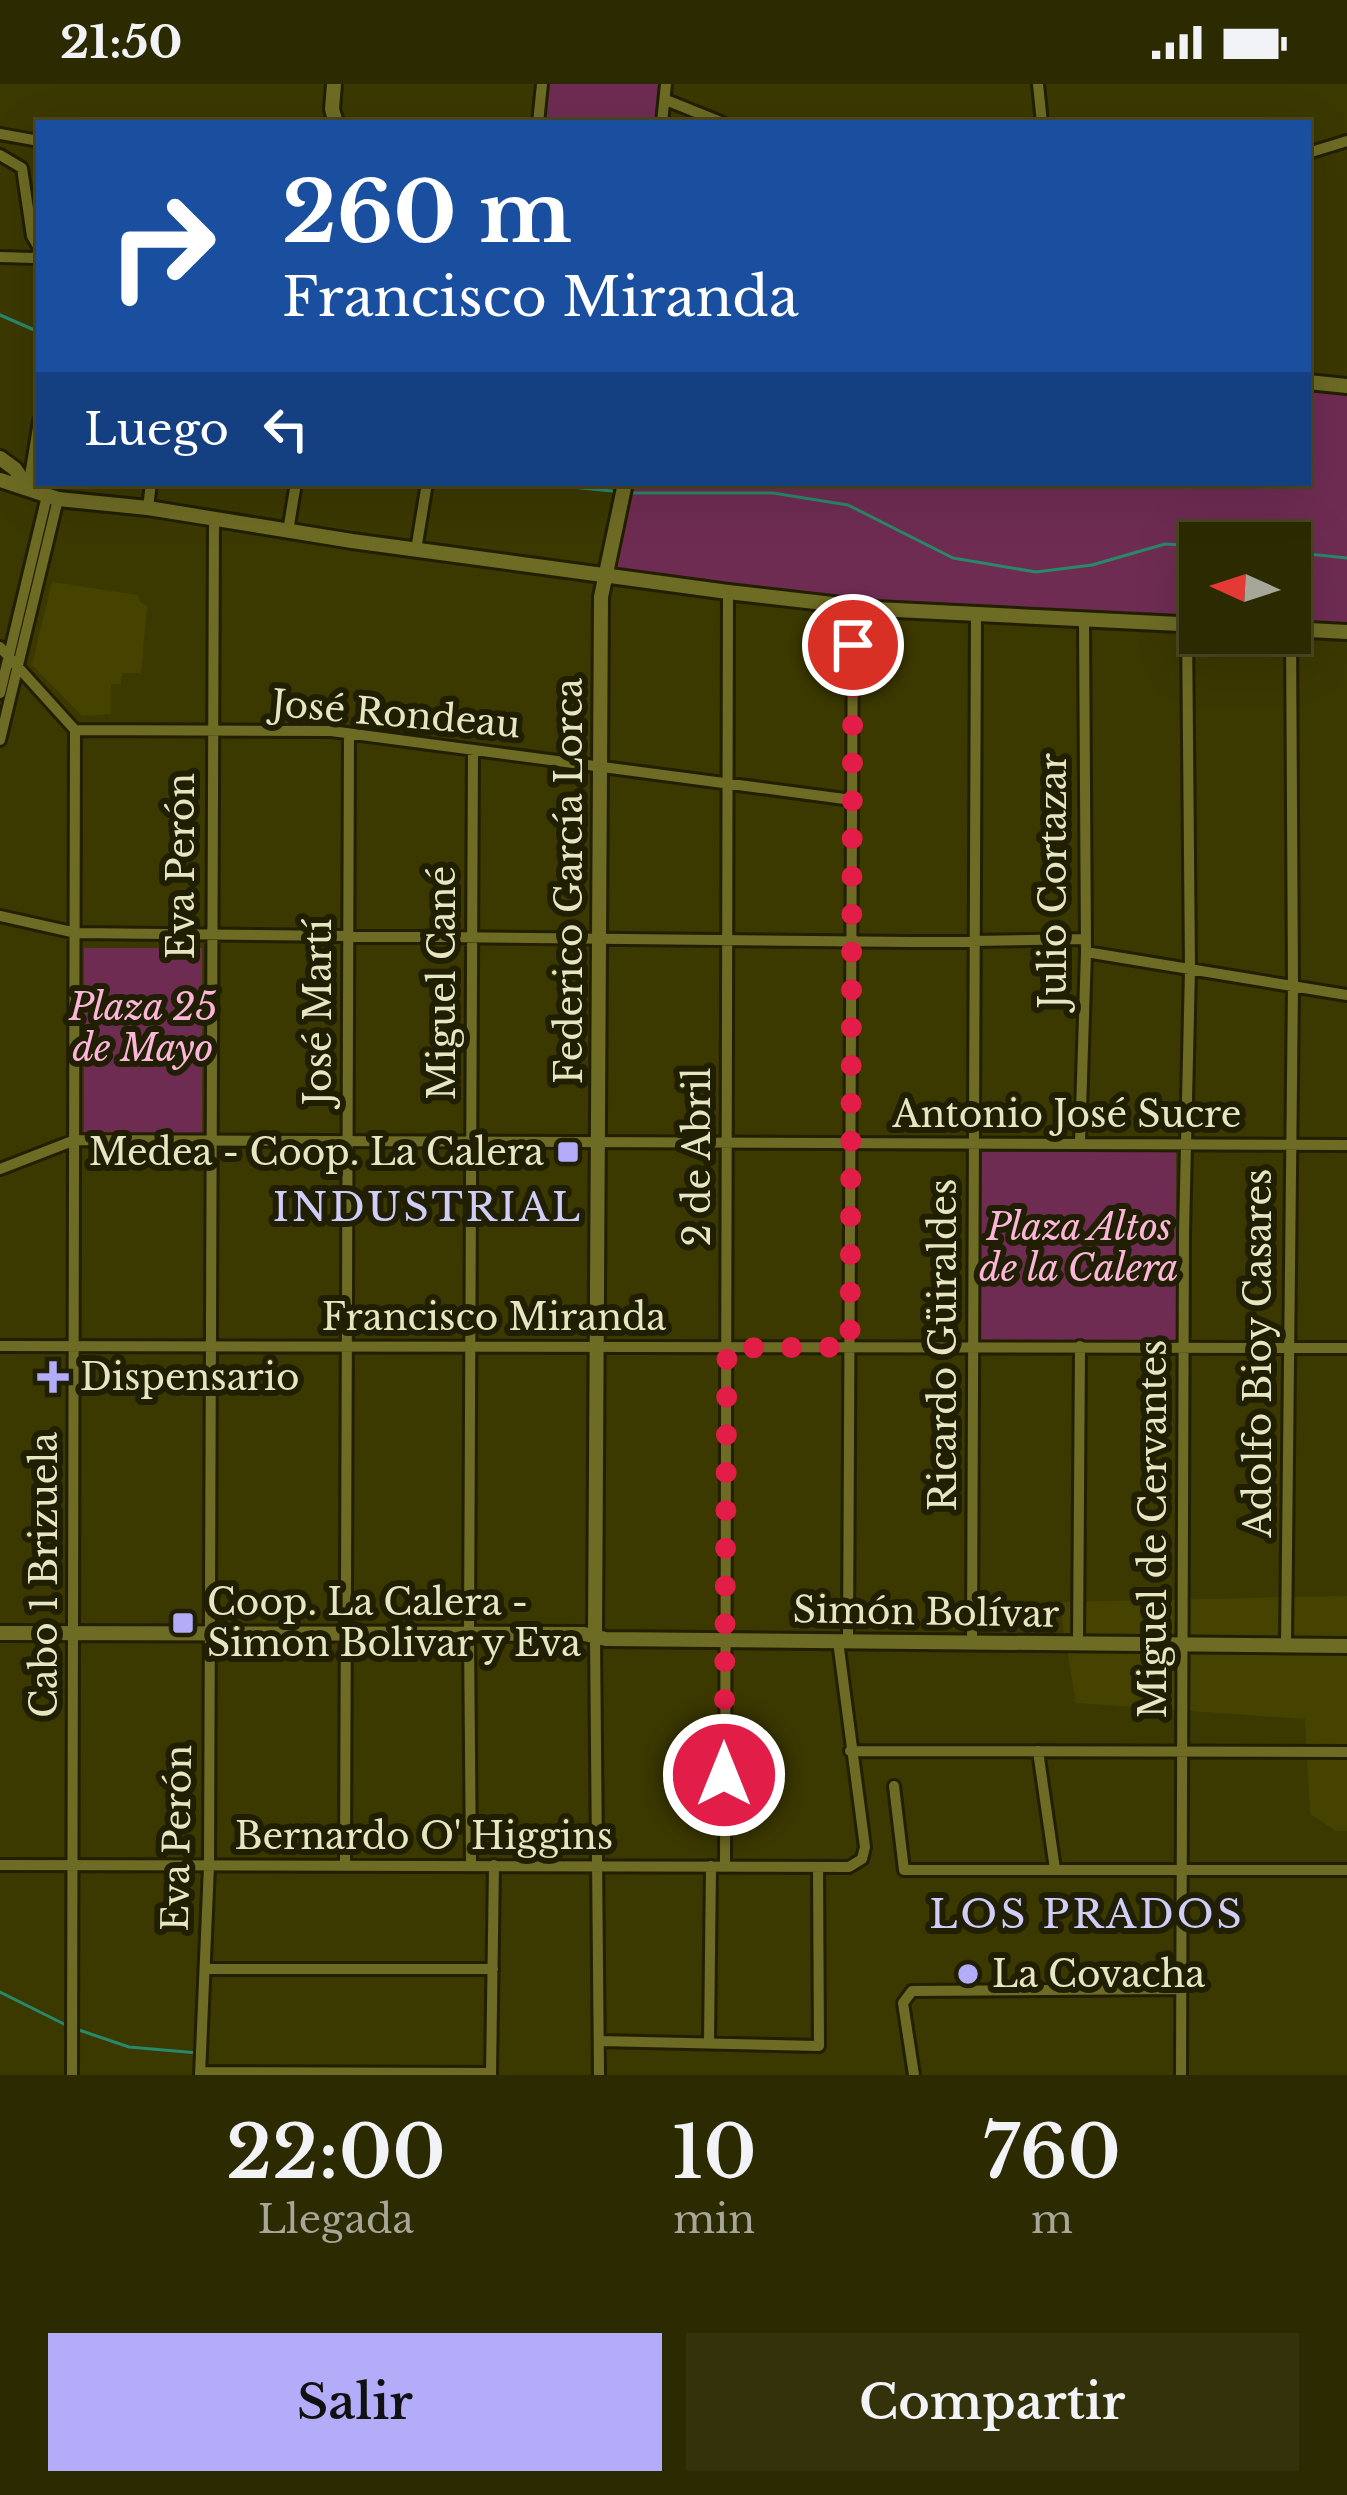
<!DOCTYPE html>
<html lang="es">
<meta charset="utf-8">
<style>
:root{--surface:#2c2a00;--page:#34320a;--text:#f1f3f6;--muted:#a6a799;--line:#484622;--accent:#b3adf9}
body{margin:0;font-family:"Libre Baskerville",serif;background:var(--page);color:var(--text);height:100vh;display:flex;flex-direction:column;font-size:45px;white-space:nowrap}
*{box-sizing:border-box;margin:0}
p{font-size:39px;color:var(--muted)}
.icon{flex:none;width:66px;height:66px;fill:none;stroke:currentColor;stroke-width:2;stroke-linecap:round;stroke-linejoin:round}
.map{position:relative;height:1991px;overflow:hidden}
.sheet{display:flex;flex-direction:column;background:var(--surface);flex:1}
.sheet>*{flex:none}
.hud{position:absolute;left:36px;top:36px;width:1275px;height:366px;border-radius:0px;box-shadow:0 12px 48px #0002,0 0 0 3px var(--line);background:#1a4fa0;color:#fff;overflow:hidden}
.needle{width:78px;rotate:273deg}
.controls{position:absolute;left:1179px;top:438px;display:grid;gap:24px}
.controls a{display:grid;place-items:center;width:132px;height:132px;border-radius:0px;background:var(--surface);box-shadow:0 12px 48px #0002,0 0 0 3px var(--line);font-size:60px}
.pin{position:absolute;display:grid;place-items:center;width:102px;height:102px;color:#fff;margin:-51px;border:6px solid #fff;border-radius:50%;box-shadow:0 3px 12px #0007}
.me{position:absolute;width:132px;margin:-66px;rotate:0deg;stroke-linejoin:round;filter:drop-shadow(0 0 9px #0008)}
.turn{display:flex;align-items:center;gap:42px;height:252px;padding:0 48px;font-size:54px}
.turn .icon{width:156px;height:156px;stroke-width:2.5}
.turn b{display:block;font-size:84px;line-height:102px}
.then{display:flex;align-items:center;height:114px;padding:0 48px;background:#0003;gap:24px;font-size:45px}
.eta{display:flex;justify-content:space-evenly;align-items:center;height:204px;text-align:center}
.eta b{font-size:72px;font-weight:600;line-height:84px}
.primary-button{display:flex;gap:24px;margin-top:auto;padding:24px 48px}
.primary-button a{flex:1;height:138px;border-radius:0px;background:var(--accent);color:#111;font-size:48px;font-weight:600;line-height:138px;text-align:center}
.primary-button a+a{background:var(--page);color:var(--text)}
.status{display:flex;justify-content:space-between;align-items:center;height:84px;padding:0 60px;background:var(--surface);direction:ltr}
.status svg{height:33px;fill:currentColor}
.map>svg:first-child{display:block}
.built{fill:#464300}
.green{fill:#6f2c53}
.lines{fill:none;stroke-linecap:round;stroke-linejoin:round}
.stream{stroke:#298869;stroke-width:3}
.minor-casing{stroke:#211f00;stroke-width:16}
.tertiary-casing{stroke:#211f00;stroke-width:20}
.minor{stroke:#6e6b24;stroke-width:10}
.tertiary{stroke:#6e6b24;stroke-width:14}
.route{stroke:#e11d48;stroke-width:21;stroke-dasharray:0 37.8}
.poi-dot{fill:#b3adf9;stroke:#201f03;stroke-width:4.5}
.labels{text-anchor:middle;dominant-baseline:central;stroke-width:12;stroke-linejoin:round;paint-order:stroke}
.street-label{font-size:36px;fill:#e6e6c3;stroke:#201f03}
.park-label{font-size:36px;font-style:italic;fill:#fdb6da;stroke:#201f03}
.poi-label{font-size:36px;fill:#e6e6c3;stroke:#201f03;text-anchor:start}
.neighbourhood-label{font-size:39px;letter-spacing:3px;fill:#d0cef9;stroke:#201f03}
</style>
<div class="status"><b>21:50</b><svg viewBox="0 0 49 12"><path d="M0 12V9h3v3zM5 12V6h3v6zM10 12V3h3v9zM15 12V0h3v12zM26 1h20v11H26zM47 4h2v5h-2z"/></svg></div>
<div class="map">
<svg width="1347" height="1991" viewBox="0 0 1347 1991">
<rect width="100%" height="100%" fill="#3b3800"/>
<path class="built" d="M 52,498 L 138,511 L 140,518 L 147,522 L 141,589 L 122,589 L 121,600 L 111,600 L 111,630 L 82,632 L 32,581 Z
M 1347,1512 L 1347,1747 L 1336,1747 L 1310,1730 L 1305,1635 L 1076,1619 L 1059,1518 Z"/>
<path class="green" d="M 545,0 L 660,0 L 656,39 L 543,39 Z
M 1308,303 L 1347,307 L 1347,539 L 1290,537 L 1290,459 L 1200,459 L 1200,533 L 859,516 L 617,484 L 632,399 L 1308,399 Z
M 84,864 L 202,864 L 202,1049 L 84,1049 Z
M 981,1068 L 1176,1068 L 1176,1259 L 981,1259 Z"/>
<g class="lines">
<path class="stream" d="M 0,231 L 39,248
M 531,399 L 612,407
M 628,409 L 773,409 L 848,421 L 953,474 L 1036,488 L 1092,481 L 1165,460 L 1200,462
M 1290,468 L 1347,474
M 0,1908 L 70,1943
M 79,1946 L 129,1963 L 198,1969"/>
<defs>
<path id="minor" d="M 1038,0 L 1042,39
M 666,16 L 723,39
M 538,39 L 542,0
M 662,39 L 666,0
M 0,50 L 39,57
M 1308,69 L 1347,57
M 0,71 L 22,84 L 32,152 L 39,164
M 0,173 L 33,174 L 39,171
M 28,404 L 39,337
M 148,424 L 151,399
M 288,447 L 296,399
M 416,466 L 427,399
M 0,563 L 75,646 L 72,1991
M 0,609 L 47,412
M 75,646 L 331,647 L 852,716
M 0,656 L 58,415
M 0,832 L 76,849 L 911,858 L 1086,855
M 1086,868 L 1347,911
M 1080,1059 L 1086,868 L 1084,536
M 0,1085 L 75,1056 L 1347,1061
M 0,1262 L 1347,1264
M 595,1552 L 599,1991
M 848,1559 L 853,522
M 972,1559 L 976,531
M 1078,1560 L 1080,1262
M 1286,1561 L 1293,902 L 1291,545
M 850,1667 L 1347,1668
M 1038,1667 L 1055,1785
M 894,1702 L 904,1786 L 1347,1786
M 0,1781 L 849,1783 L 862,1775 L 865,1763 L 838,1557
M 471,1781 L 469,1550 L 473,666
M 345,1782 L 349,650
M 725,1782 L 728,508
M 205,1885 L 493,1885
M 599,1957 L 819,1962 L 818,1783
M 709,1959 L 711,1782
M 200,1988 L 491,1989
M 200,1991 L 209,1782 L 214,437
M 491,1991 L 494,1781
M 914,1991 L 903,1919 L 912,1907 L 1181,1905
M 1181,1991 L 1184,1149 L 1190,885 L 1187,540"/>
<path id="tertiary" d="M 334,0 L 332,25 L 336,39
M 1308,298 L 1347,302
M 0,374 L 15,385 L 28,404
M 0,396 L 58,415 L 148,424 L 352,457 L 728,508 L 876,525 L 1200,541
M 1290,545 L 1347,548
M 0,1549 L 584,1550 L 606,1555 L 1347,1562
M 595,1552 L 601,513 L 625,399"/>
</defs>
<use href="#minor" class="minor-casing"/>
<use href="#tertiary" class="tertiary-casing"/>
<use href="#minor" class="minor"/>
<use href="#tertiary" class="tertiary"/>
</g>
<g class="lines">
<path class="route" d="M 724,1691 L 727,1264 L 850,1263 L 853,561"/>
</g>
<g class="poi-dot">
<rect x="556" y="1056" width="24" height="24" rx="6"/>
<path d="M47 1275h12v12h12v12h-12v12h-12v-12h-12v-12h12z"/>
<rect x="171" y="1527" width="24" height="24" rx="6"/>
<circle cx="968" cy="1890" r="12"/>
</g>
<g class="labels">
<g class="street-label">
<text transform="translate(396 630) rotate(5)">José Rondeau</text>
<text transform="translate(181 782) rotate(-90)">Eva Perón</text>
<text transform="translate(569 797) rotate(-90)">Federico García Lorca</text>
<text transform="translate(1053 797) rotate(-90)">Julio Cortazar</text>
<text transform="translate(442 899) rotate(-90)">Miguel Cané</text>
<text transform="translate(318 928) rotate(-90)">José Martí</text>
<text x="1067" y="1030">Antonio José Sucre</text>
<text transform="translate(697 1073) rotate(-90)">2 de Abril</text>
<text x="494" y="1233">Francisco Miranda</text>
<text transform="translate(943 1261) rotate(-90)">Ricardo Güiraldes</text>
<text transform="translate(1258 1269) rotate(-90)">Adolfo Bioy Casares</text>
<text transform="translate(1153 1445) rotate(-90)">Miguel de Cervantes</text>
<text transform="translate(44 1491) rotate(-90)">Cabo 1 Brizuela</text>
<text transform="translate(926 1528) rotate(1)">Simón Bolívar</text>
<text x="424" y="1752">Bernardo O' Higgins</text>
<text transform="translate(177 1754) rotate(-89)">Eva Perón</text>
</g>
<g class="park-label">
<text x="143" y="923">Plaza 25<tspan x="143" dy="41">de Mayo</tspan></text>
<text x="1079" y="1143">Plaza Altos<tspan x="1079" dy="41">de la Calera</tspan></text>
</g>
<g class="poi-label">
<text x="544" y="1068" text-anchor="end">Medea - Coop. La Calera</text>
<text x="80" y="1293">Dispensario</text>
<text x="207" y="1518">Coop. La Calera -<tspan x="207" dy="41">Simon Bolivar y Eva</tspan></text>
<text x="992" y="1890">La Covacha</text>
</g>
<g class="neighbourhood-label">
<text x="428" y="1123">INDUSTRIAL</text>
<text x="1087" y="1830">LOS PRADOS</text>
</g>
</g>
</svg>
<div class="controls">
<a><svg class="needle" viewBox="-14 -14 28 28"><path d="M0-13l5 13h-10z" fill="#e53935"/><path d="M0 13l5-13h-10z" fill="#a6a799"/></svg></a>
</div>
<div class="pin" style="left:853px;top:561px;background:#d93025"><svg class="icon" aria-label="arrive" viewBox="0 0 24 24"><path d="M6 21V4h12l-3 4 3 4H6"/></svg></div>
<svg class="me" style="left:724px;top:1691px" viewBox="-20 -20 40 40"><circle r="17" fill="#e11d48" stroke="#fff" stroke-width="3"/><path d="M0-11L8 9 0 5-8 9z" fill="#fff"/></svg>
<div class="hud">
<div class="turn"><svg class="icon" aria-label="right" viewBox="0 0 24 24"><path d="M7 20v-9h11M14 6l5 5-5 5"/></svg><div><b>260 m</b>Francisco Miranda</div></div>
<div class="then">Luego<svg class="icon" aria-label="left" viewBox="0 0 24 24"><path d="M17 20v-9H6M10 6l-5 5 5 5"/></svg></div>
</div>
</div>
<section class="sheet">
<div class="eta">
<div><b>22:00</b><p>Llegada</p></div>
<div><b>10</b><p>min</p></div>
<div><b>760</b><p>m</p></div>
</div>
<div class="primary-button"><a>Salir</a><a>Compartir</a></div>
</section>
